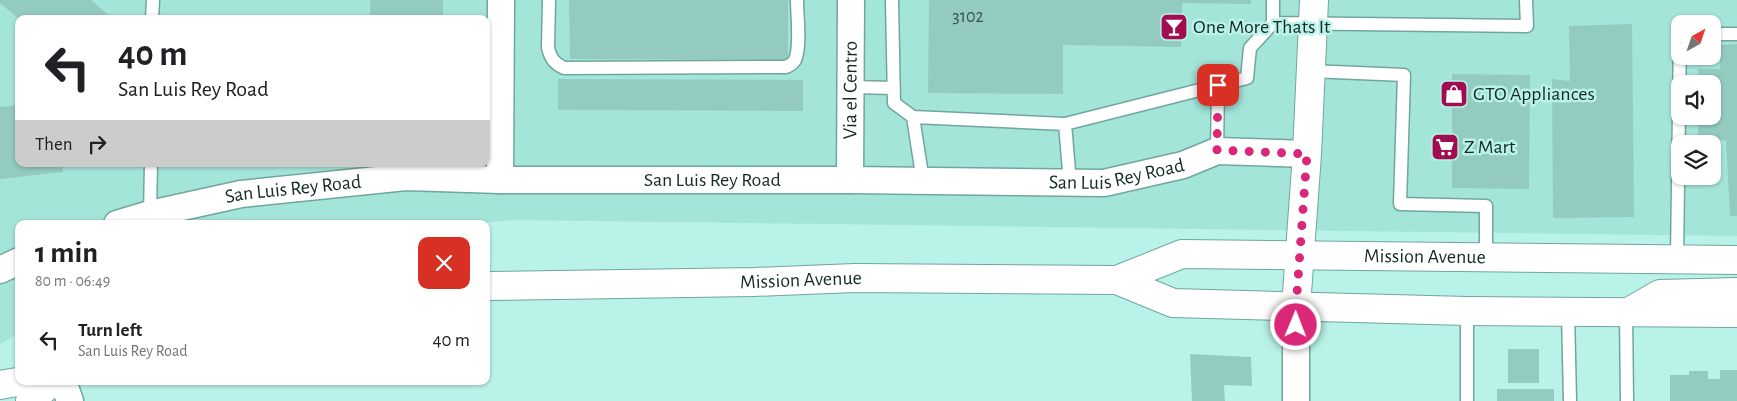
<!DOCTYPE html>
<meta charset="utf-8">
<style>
:root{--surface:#fff;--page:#f6f6f6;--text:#202124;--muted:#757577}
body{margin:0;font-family:"Alegreya Sans",sans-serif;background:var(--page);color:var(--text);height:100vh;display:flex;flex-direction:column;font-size:19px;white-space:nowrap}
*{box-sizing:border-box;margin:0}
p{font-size:16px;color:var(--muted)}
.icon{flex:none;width:28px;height:28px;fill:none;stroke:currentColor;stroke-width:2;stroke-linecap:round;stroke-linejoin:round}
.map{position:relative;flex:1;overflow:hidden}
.drawer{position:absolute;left:15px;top:220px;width:475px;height:165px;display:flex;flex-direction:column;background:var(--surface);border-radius:10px;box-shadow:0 1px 4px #0004}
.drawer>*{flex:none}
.guide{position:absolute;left:15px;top:15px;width:475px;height:152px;border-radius:10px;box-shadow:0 1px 4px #0004;background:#fff;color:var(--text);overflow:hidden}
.needle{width:32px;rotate:40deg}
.buttons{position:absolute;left:1671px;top:15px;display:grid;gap:10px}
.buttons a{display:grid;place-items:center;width:50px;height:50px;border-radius:10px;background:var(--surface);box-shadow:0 1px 4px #0004;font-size:25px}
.pin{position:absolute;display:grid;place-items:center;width:42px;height:42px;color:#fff;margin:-21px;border-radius:10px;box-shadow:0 2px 8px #0006}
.me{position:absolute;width:55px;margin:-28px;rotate:1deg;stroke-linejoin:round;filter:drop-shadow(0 0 4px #0008)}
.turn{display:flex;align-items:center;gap:18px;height:105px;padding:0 20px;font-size:22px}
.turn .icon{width:65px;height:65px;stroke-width:2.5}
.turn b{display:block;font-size:35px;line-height:42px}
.then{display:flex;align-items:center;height:48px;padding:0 20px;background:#0003;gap:10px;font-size:19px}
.round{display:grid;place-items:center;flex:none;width:52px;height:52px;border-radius:10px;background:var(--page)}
.overview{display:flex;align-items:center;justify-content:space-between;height:85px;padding:0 20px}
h1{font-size:30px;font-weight:700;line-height:38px}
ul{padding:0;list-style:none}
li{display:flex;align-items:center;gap:15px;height:70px;padding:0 20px}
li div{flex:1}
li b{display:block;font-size:19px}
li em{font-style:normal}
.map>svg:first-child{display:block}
.built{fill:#a4e5da;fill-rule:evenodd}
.building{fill:#93cbc1}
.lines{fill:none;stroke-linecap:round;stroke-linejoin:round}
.service-casing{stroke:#70a69d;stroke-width:15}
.minor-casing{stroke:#70a69d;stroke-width:29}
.tertiary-casing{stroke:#70a69d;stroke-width:30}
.primary-casing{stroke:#70a69d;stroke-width:30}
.service{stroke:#fff;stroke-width:12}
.minor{stroke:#fff;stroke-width:26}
.tertiary{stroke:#fff;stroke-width:28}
.primary{stroke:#fff;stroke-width:28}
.route{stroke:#db2777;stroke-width:9;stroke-dasharray:0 16.2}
.labels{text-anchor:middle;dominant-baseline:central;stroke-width:5;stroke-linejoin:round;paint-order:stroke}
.number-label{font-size:18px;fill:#34534e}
.poi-label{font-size:20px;fill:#152b28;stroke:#b9f2e8;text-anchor:start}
.street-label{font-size:20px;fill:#152b28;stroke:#b9f2e8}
</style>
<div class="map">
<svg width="1737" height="401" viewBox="0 0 1737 401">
<rect width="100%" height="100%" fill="#b9f2e8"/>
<path class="built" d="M 0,0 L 1737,0 L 1737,236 L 512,220 L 473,224 L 19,224 L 19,334 L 0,344 ZM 19,19 L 486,19 L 486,164 L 19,164 ZM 1680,24 L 1712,24 L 1712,56 L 1680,56 ZM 1680,84 L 1712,84 L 1712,116 L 1680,116 ZM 1680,144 L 1712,144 L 1712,176 L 1680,176 Z"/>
<path class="building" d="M 0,0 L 91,0 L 113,19 L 19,19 L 0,3 Z
M 370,0 L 443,0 L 443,19 L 370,19 Z
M 569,0 L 788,0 L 788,60 L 570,59 Z
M 929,0 L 1251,0 L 1251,4 L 1182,3 L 1181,47 L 1063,45 L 1063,94 L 928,93 Z
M 1632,24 L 1634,217 L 1553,218 L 1552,79 L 1570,81 L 1569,26 Z
M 1737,44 L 1737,216 L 1730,216 L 1726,141 L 1698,136 L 1698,116 L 1712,116 L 1712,84 L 1698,84 L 1698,69 L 1720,69 L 1720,45 Z
M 1452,74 L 1530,75 L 1529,189 L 1452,188 Z
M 558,79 L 803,80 L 803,111 L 558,110 Z
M 19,105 L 19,164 L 62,164 L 63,172 L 0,179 L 0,107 Z
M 1508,349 L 1539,349 L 1539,383 L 1508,383 Z
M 1190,354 L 1251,357 L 1252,386 L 1224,385 L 1225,401 L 1192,401 Z
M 1720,370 L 1737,370 L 1737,401 L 1670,401 L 1670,375 L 1689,375 L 1689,371 L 1708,371 L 1708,379 L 1720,379 Z
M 1497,389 L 1554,389 L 1554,401 L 1497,401 Z"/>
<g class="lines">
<defs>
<path id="service" d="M 549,0 L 548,48 C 551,59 554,63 564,68 L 786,67 C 790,65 793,64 795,60 C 801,47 797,15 797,0
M 892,0 L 894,103 L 913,117 L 1065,124 L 1247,78 L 1250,48 L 1273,23 L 1273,0
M 152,19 L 153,0
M 1273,23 L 1527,26 L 1526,0
M 1712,34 L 1737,34
M 1311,71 L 1404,75 L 1400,204 L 1486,206 L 1486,258
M 851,87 L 894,88
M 913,117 L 923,181
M 1065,124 L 1070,183
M 1217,151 L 1218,85
M 150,214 L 151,164
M 1677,260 L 1680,33
M 1467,311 L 1467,401
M 1568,312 L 1570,401
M 1626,313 L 1627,401"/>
<g id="minor">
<path d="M 500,180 L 501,0"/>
<path id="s1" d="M 850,180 L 851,0"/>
<path id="s2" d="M 117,224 L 150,214 L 241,194 L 406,177 L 500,180 L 850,180 L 1104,183 L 1183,165 L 1217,151 L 1307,154"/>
<path d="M 0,270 L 19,261"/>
<path d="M 1296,307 L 1296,401"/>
<path d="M 63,381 L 70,401"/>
</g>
<path id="tertiary" d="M 1296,307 L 1307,154 L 1314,0"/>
<g id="primary">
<path d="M 1117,280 L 1173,303 L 1467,311 L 1737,313"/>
<path id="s3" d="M 486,286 L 754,282 L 855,278 L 1117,280 L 1182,254 L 1737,260"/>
<path d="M 1632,310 L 1660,294 L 1737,292"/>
<path d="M 0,385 L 23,381"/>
<path d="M 30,401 L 53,381"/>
</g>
</defs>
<use href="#service" class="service-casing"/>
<use href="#minor" class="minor-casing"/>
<use href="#tertiary" class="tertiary-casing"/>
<use href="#primary" class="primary-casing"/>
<use href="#service" class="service"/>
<use href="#minor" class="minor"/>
<use href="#tertiary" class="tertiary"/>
<use href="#primary" class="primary"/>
</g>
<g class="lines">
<path class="route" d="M 1218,85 L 1217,150 L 1307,154 L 1296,307 L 1296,325"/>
</g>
<defs>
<symbol id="bar-square" viewBox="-11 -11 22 22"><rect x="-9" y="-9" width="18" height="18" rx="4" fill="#a10d50" stroke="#b9f2e8"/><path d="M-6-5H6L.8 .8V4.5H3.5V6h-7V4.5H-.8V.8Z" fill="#fff"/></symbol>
<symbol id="shop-square" viewBox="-11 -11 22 22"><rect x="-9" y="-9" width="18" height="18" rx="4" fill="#a10d50" stroke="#b9f2e8"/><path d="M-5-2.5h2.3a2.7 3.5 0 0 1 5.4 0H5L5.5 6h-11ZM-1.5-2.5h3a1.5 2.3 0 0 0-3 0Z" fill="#fff"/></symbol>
<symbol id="supermarket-square" viewBox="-11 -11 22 22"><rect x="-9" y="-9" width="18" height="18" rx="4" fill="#a10d50" stroke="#b9f2e8"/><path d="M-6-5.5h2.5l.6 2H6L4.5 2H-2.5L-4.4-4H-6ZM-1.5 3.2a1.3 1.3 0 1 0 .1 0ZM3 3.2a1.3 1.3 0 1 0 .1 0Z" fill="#fff"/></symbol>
</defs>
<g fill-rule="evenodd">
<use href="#bar-square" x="1158" y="11" width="32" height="32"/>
<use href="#shop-square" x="1438" y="78" width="32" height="32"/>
<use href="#supermarket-square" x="1429" y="131" width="32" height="32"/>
</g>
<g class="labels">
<g class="number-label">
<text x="968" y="17">3102</text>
</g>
<g class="poi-label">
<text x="1193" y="27">One More Thats It</text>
<text x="1473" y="94">GTO Appliances</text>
<text x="1464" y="147">Z Mart</text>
</g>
<g class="street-label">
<text stroke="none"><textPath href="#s1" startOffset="90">Via el Centro</textPath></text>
<text stroke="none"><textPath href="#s2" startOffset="1005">San Luis Rey Road</textPath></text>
<text stroke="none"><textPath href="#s2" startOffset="600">San Luis Rey Road</textPath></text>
<text stroke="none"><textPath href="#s2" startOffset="180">San Luis Rey Road</textPath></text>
<text stroke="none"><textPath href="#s3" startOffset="944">Mission Avenue</textPath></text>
<text stroke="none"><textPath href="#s3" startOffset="315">Mission Avenue</textPath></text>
</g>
</g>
</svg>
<div class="buttons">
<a><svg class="needle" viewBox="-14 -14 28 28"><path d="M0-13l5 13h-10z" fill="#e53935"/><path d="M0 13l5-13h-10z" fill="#757577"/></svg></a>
<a><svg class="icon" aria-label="sound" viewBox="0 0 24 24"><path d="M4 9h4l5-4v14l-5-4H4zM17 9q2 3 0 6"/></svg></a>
<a><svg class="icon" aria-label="layers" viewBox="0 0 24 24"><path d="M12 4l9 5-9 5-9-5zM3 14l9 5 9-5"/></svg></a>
</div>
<div class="pin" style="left:1218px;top:85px;background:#d93025"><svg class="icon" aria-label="arrive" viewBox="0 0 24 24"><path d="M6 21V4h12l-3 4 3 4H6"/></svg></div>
<svg class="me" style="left:1296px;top:325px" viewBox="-20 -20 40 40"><circle r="17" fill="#db2777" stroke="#fff" stroke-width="3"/><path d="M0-11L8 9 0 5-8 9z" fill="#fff"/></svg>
<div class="guide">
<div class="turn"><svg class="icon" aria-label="left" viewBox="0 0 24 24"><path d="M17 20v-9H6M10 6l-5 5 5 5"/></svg><div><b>40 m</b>San Luis Rey Road</div></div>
<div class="then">Then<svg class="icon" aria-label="right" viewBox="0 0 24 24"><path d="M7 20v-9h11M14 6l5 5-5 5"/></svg></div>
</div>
<section class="drawer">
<div class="overview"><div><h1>1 min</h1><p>80 m · 06:49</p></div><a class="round" style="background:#d93025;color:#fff"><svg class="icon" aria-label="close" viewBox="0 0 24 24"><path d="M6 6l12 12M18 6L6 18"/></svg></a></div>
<ul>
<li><svg class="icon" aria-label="left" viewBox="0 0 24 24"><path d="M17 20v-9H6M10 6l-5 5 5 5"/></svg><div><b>Turn left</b><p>San Luis Rey Road</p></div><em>40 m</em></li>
</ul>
</section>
</div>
